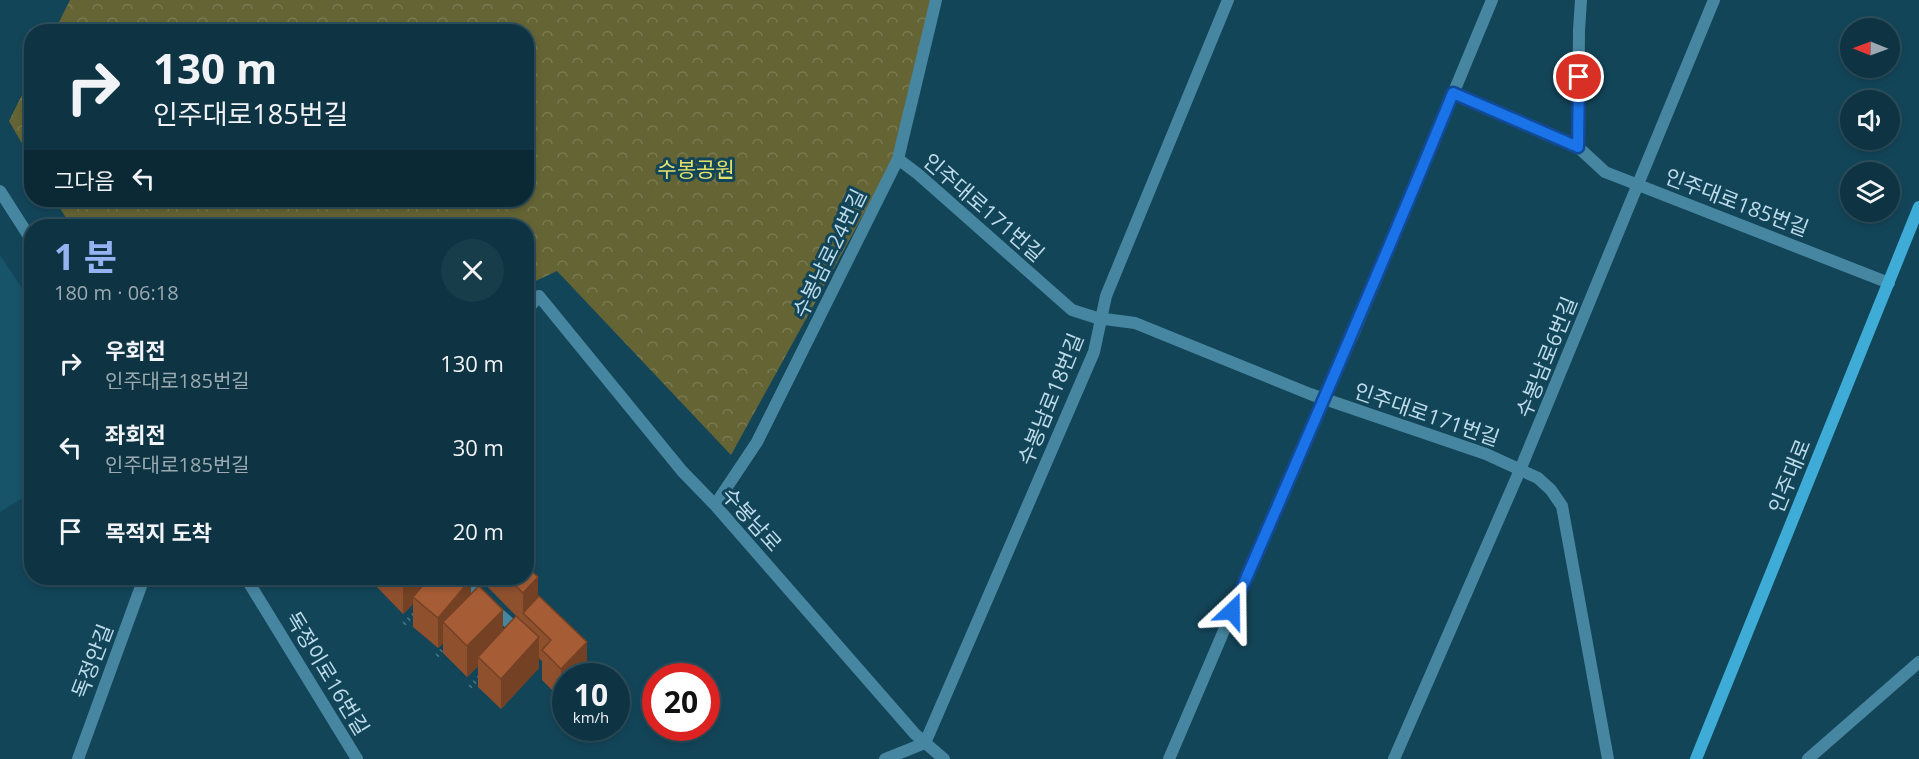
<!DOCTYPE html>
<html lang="ko">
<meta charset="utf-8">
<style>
:root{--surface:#0e3443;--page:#173c4a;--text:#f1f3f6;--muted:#9baab2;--line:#2e4f5c;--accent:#95b2f1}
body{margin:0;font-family:"Open Sans","Noto Sans KR",sans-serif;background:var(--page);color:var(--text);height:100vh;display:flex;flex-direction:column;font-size:22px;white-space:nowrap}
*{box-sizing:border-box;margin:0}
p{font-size:20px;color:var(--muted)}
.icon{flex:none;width:33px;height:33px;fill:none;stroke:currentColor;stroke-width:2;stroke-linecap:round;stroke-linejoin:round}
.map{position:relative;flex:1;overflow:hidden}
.sheet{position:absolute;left:24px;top:219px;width:510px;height:366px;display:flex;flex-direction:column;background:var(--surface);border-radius:24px;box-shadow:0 3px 9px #0003,0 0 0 2px var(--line)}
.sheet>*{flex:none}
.hud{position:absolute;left:24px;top:24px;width:510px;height:183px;border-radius:24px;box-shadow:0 3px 9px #0003,0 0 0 2px var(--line);background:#0e3443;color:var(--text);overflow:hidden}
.needle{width:39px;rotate:271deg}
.fabs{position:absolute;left:1840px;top:18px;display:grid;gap:12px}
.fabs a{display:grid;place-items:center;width:60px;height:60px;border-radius:50%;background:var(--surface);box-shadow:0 3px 9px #0003,0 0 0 2px var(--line);font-size:30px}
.speed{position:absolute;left:552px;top:663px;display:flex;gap:12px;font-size:30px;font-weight:700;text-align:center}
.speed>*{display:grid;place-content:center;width:78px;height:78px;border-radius:50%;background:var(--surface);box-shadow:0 3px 9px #0003,0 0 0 2px var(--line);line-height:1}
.speed small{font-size:15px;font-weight:400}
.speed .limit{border:9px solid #d22;background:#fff;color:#111}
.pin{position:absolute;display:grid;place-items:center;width:51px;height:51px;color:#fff;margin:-26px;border:3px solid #fff;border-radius:50%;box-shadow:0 2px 6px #0007}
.me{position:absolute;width:66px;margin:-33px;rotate:23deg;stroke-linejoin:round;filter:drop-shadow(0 0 4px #0008)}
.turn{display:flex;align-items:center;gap:21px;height:126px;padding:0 30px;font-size:27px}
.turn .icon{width:78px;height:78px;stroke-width:2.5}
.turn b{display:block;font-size:42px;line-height:51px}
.then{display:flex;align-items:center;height:57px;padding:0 30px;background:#0003;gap:12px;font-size:22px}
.round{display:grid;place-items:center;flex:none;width:63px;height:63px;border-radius:32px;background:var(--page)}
.headline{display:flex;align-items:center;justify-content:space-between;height:102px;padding:0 30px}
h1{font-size:36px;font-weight:700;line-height:45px;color:var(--accent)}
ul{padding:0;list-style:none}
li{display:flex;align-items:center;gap:18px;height:84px;padding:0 30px}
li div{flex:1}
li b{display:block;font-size:22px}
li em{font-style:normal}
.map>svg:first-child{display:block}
.built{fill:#175369}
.forest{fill:url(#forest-crowns)}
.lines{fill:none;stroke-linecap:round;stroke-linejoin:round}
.path{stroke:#497587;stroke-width:4;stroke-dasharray:1.5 4.5;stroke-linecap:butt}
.lane{stroke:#4786a1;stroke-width:12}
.street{stroke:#4786a1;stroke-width:12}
.secondary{stroke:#3eacd7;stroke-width:12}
.wall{fill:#8f502e}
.shaded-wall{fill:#744125}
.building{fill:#a65d35;stroke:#744125;stroke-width:1.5}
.route-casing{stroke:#114b97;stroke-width:15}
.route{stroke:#1a73e8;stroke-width:10}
.labels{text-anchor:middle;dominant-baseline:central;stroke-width:6;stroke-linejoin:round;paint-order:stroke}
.park-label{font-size:21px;fill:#e4e26c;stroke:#134559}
.street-label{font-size:21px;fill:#bddbea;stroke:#134559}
</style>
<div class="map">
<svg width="1919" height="759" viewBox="0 0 1919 759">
<defs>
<pattern id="forest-crowns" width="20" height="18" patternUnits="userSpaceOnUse" patternTransform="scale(1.5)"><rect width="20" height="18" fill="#656435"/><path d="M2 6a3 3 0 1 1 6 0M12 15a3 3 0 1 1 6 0" fill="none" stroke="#797a52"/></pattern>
</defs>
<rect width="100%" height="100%" fill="#134559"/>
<path class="built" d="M 0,255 L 32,303 L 31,493 L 0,512 Z"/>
<path class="forest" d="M 70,0 L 932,0 L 894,159 L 731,455 L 557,271 L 527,285 L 526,226 L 71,226 L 55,200 L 526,200 L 526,32 L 54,32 Z
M 31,77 L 31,159 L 9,121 Z"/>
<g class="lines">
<path class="path" d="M 404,624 L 416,612
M 437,656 L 446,645
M 470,687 L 482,674"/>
<path class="lane" d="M 1453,93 L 1578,147 L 1605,172 L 1889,283
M 1578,147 L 1579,30 L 1581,0
M 898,159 L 918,174 L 1072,310 L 1097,318 L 1135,323 L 1310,394 L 1486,454 L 1538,478 L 1551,490 L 1562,506 L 1608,759
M 0,191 L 32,241
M 526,311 L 539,296 L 682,471 L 715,505 L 915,734 L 944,759
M 715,505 L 757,442 L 898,159 L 936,0
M 246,578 L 357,759
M 78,759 L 144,578
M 885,759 L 925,743 L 1094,352 L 1106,296 L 1228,0
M 1169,759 L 1323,399 L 1353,335 L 1492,0
M 1394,759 L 1520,470 L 1714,0"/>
<path class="street" d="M 460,578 L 519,632
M 1808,759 L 1919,662"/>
<path class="secondary" d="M 1696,759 L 1919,207"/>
</g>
<path class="wall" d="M 374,578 L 469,578 L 471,594 L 503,630 L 523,623 L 480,579 L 480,578 L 526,578 L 587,672 L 582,676 L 566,676 L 561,699 L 542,680 L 542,661 L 539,658 L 539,668 L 501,709 L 478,687 L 478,666 L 467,677 L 443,653 L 443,643 L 438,648 L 413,627 L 413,604 L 403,614 L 374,584 Z"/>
<path class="shaded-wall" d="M 538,577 L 538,608 L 523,613 L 523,623 L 523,593 Z
M 409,578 L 431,578 L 413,597 L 413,604 L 403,614 L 403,584 Z
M 471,579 L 471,609 L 443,622 L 443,643 L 438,648 L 438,618 Z
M 503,610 L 503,640 L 478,657 L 478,666 L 467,677 L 467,646 Z
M 539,637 L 539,668 L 501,709 L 501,679 Z
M 587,642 L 587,672 L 582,676 L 566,676 L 566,694 L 561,699 L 561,669 Z"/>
<path class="building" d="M 526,566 L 538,577 L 523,593 L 508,578 L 526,578 Z
M 397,578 L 409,578 L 403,584 Z
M 429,578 L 469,578 L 471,579 L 438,618 L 413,597 Z
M 479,586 L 503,610 L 467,646 L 443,622 Z
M 539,596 L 587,642 L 561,669 L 542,650 L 551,640 L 523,613 Z
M 516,616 L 539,637 L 501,679 L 478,657 Z"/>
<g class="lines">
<defs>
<path id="route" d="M 1232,611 C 1307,438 1382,267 1453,93 L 1578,147 L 1579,77"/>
</defs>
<use href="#route" class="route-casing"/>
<use href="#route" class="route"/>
</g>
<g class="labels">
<g class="park-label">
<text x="696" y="169">수봉공원</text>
</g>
<g class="street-label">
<text transform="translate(1737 202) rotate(21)">인주대로185번길</text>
<text transform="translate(984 207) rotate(41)">인주대로171번길</text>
<text transform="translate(829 253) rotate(-64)">수봉남로24번길</text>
<text transform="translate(1546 357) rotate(-68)">수봉남로6번길</text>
<text transform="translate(1050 399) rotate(-68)">수봉남로18번길</text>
<text transform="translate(1427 414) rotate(19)">인주대로171번길</text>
<text transform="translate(1789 476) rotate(-68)">인주대로</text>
<text transform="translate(752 519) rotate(48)">수봉남로</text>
<text transform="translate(92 661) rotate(-69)">독정안길</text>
<text transform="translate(328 673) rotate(59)">독정이로16번길</text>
</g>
</g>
</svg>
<div class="fabs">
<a><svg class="needle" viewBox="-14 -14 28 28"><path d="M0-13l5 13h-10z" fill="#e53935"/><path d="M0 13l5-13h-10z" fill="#9baab2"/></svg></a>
<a><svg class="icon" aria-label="sound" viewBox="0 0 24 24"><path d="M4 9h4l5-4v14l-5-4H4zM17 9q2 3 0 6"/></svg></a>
<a><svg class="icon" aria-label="layers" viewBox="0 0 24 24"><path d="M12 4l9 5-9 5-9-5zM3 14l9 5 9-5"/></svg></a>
</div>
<div class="speed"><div>10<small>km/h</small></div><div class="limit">20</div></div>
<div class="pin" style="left:1579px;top:77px;background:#d93025"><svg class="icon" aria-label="arrive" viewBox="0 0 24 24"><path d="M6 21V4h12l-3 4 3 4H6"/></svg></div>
<svg class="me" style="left:1232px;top:611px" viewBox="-20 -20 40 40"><path d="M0-17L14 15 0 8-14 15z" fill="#1a73e8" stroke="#fff" stroke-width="4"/></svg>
<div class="hud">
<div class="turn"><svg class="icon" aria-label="right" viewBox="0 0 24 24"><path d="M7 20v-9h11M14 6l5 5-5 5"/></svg><div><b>130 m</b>인주대로185번길</div></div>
<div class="then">그다음<svg class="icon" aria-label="left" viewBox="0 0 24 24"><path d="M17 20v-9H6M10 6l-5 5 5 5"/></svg></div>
</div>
<section class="sheet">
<div class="headline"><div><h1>1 분</h1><p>180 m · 06:18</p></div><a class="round"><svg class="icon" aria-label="close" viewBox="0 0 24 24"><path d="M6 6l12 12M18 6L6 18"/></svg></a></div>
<ul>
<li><svg class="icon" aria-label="right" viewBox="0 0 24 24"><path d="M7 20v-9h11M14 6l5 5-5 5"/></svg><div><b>우회전</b><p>인주대로185번길</p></div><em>130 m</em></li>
<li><svg class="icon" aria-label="left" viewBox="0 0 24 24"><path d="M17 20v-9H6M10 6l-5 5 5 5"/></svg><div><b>좌회전</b><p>인주대로185번길</p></div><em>30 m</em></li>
<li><svg class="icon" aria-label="arrive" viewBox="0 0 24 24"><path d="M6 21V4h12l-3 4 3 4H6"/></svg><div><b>목적지 도착</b></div><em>20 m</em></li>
</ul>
</section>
</div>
